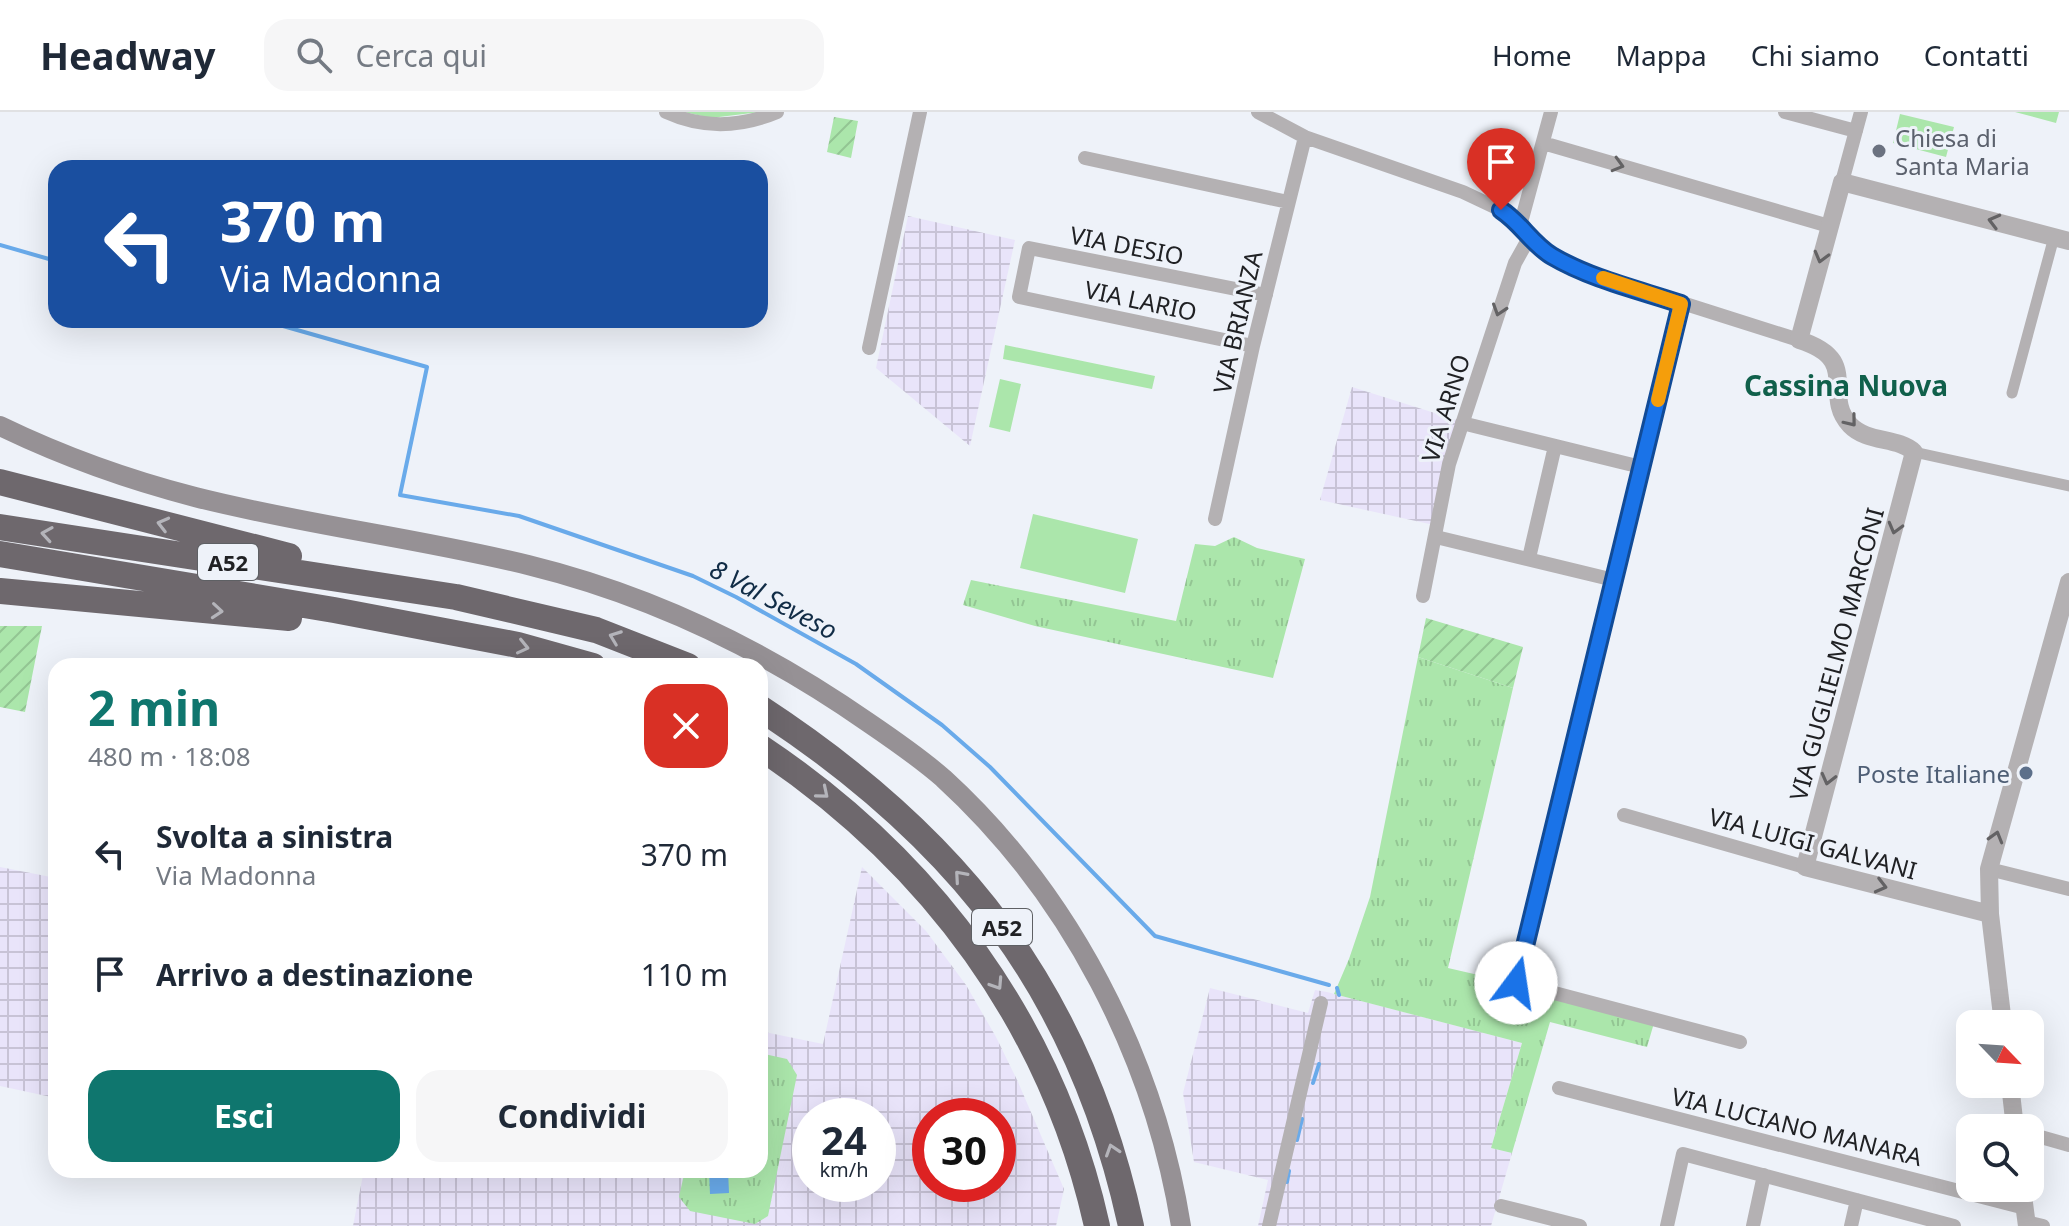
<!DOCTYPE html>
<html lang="it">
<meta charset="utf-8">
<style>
:root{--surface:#fff;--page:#f6f6f7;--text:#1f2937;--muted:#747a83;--line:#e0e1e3;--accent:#0f766e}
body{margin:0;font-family:"Noto Sans",sans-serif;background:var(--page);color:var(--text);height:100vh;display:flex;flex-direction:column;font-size:30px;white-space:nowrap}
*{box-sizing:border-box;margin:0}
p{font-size:26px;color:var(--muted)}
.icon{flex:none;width:44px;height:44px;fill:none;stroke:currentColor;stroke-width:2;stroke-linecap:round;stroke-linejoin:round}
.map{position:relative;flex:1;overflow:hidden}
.panel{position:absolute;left:48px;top:546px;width:720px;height:520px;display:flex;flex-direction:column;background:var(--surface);border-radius:24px;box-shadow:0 8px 32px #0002}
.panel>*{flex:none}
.banner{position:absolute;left:48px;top:48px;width:720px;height:168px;border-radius:24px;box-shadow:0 8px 32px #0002;background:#1a4fa0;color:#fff;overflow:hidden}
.needle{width:52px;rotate:115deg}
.controls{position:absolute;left:1956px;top:898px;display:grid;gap:16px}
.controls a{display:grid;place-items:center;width:88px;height:88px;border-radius:16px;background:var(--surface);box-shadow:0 8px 32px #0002;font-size:40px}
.speed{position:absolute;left:792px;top:986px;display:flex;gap:16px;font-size:40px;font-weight:700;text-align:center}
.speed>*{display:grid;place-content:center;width:104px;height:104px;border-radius:50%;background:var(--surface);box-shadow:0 8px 32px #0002;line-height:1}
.speed small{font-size:20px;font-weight:400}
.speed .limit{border:12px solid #d22;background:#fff;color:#111}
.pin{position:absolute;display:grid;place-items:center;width:68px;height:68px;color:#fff;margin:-82px -34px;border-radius:50% 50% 50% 0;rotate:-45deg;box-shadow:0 0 8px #0007}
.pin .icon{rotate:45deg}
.me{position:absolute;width:88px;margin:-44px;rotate:14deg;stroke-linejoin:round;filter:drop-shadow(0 0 6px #0008)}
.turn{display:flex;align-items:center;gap:28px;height:168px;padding:0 40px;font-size:36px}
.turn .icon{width:104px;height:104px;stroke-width:2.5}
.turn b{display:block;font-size:56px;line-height:68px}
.round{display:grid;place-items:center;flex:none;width:84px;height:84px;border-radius:24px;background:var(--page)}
.head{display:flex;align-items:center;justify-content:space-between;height:136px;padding:0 40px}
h1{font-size:48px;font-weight:700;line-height:60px;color:var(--accent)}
.cta{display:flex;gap:16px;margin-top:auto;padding:16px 40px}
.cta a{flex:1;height:92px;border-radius:24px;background:var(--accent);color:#fff;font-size:32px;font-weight:700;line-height:92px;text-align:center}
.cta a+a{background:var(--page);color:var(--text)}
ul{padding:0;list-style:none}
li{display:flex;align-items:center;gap:24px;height:120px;padding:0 40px}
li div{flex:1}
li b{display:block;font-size:30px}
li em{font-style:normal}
header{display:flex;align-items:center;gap:48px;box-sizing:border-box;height:112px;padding:0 40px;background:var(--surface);border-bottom:2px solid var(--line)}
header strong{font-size:38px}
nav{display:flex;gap:44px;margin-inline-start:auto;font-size:28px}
.search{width:560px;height:72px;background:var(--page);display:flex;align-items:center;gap:20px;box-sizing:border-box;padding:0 28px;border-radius:24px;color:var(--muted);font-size:30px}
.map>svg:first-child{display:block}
.industrial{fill:url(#industrial-grid);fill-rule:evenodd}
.grass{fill:url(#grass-tufts)}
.garden{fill:url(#garden-furrows)}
.pitch{fill:#abe6ab}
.water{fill:#69aaea}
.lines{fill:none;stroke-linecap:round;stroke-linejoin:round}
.stream{stroke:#69aaea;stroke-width:4}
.pedestrian{stroke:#b4b1b3;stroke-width:11}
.minor{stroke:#b4b1b3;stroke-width:14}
.tertiary{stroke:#b4b1b3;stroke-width:18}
.secondary{stroke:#969195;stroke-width:20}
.motorway{stroke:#6e686d;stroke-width:26}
.oneway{stroke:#636264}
.oneway2{stroke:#b4b4ba}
.route-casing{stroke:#114b97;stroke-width:20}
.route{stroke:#1a73e8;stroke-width:14}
.slow{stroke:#f59e0b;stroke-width:14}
.worship-dot{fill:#6b7280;stroke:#eef2f9;stroke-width:3}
.service-dot{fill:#5c6f8a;stroke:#eef2f9;stroke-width:3}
.labels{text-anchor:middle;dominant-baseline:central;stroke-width:6;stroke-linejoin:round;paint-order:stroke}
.shield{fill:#eef2f9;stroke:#5e6064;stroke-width:2}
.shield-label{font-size:22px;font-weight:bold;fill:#202124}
.worship-label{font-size:24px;fill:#5b616d;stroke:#eef2f9;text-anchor:start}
.street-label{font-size:24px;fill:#202124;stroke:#eef2f9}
.service-label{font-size:24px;fill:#4e5e75;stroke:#eef2f9;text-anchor:end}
.water-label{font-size:26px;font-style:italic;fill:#112c46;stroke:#eef2f9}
.quarter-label{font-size:28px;font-weight:bold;fill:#10604b;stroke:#eef2f9}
</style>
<header>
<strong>Headway</strong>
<div class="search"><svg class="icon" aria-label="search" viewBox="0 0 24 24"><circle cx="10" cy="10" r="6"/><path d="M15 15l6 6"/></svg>Cerca qui</div>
<nav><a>Home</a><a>Mappa</a><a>Chi siamo</a><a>Contatti</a></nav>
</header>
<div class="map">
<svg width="2069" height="1114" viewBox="0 0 2069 1114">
<defs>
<pattern id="industrial-grid" width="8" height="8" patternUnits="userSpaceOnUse" patternTransform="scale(2)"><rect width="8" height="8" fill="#e9e4fa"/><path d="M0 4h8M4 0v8" fill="none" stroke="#c8c3d6"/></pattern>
<pattern id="grass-tufts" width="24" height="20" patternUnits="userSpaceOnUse" patternTransform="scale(2)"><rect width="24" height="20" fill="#abe6ab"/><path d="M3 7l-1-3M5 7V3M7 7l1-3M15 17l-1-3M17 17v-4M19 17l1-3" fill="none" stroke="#93c593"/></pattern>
<pattern id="garden-furrows" width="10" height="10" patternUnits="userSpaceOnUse" patternTransform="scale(2)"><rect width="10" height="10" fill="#abe6ab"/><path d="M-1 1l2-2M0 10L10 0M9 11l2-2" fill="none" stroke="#93c593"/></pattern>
</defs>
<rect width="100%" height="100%" fill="#eef2f9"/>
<path class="industrial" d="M 908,104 L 1015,128 L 970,334 L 876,256 Z
M 1352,275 L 1457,308 L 1434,413 L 1320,388 Z
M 0,755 L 56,766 L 56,986 L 0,974 Z
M 862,755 L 926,819 L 966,873 L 996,925 L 1018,970 L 1064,1077 L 1056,1114 L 353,1114 L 364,1058 L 760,1058 L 760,919 L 823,932 ZM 810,1004 L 878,1004 L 878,1072 L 810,1072 ZM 930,1004 L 998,1004 L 998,1072 L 930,1072 Z
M 1210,876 L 1308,901 L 1315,878 L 1327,880 L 1522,931 L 1491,1036 L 1512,1041 L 1491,1114 L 1258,1114 L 1268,1068 L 1194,1050 L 1183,981 Z"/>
<path class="grass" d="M 684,0 L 760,0 L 711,6 Z
M 1234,425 L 1257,436 L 1305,447 L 1273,566 L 1035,514 L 963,493 L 971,468 L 1176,509 L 1195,432 L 1215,434 Z
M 1418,545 L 1513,576 L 1448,856 L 1513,871 L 1654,911 L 1647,935 L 1550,910 L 1512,1041 L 1491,1036 L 1522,931 L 1334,882 L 1349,847 L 1370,785 Z
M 760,941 L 787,947 L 797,963 L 768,1104 L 755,1112 L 690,1099 L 679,1085 L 685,1058 L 760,1058 Z"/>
<path class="garden" d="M 834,5 L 858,9 L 851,46 L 827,40 Z
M 1426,506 L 1523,535 L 1513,576 L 1418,545 Z
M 0,514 L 42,514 L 25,600 L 0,595 Z"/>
<path class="pitch" d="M 2015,0 L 2059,0 L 2056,11 Z
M 1900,2 L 1954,15 L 1946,45 L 1893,31 Z
M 1005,233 L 1155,264 L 1152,277 L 1003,247 Z
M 1000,267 L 1021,272 L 1010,320 L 989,315 Z
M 1033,402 L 1138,427 L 1125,481 L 1020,456 Z"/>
<path class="water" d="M 709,1058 L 728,1058 L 729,1081 L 710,1082 Z"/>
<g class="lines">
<path class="stream" d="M 0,133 L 56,149
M 262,208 L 427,255 L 400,383 L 519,404 L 693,464 L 736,485 L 856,552 L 942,613 L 990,655 L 1155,824 L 1329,873
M 1337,876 L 1339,883
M 1313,971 L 1319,952
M 1297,1028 L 1302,1007
M 1287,1070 L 1289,1059"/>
<path class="pedestrian" d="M 2012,281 L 2054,125
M 1914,340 L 2069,374"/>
<path class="minor" d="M 666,0 C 703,17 739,16 777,0
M 1258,0 L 1305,25 L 1463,80 L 1501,98 L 1552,144 L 1591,162 L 1799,228
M 1785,0 L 1856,19
M 1543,31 L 1829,114
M 1085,46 L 1288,90
M 1842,70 L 1861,0
M 1520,114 L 1551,0
M 1681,192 L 1516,871 L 1740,930
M 1253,234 L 1019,185 L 1029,136 L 1266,183
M 869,236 L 920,0
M 1462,311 L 1641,355
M 1215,407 L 1253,234 L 1305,25
M 1436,425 L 1614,468
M 1529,446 L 1555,334
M 1423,484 L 1449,352 L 1515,151 L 1529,126
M 1624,703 L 1805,755
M 1989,757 L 2069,777
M 1559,976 L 2025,1096
M 2030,1022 L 2069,1033
M 1501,1094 L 1580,1114
M 2026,1110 L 2043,1114
M 1269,1114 L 1321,891
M 1667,1114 L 1683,1042 L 1954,1114
M 1753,1114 L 1764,1063
M 1851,1114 L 1857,1088"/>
<path class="tertiary" d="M 1990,802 L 1805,755 L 1914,340 C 1898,325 1867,331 1850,313 C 1821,282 1863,248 1799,228 L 1842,70 L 2069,129
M 2003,912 L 1990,802 L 1989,757 L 2069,470
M 2010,972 L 2015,1016
M 2022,1076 L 2027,1114"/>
<path class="secondary" d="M 0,314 C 62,344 129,368 195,385 C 305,413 418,426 528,453 C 650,483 766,539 869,611 C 894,628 920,646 943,666 C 1070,782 1154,945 1181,1114"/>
<path class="motorway" d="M 0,370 L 289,444
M 0,415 L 456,485 L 596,518 L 688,554
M 0,442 L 334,498 L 518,533 L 593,554
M 0,479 L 289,506
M 760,596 C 959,726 1080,879 1131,1114
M 760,635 C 931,749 1052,912 1097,1114"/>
</g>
<defs><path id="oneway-chevron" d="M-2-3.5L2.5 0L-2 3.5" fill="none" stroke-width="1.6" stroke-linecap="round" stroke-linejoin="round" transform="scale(2)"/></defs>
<g class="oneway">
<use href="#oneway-chevron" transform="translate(1618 53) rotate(16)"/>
<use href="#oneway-chevron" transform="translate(1994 109) rotate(-165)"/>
<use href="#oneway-chevron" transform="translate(1821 145) rotate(105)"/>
<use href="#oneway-chevron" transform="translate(1499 198) rotate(108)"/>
<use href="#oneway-chevron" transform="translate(1851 309) rotate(51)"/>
<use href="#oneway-chevron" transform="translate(1895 416) rotate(105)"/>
<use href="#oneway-chevron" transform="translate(1828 667) rotate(104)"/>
<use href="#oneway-chevron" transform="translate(1996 725) rotate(-74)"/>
<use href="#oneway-chevron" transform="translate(1881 774) rotate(14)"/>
</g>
<g class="oneway2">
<use href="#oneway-chevron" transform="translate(163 412) rotate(-166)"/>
<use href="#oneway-chevron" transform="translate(47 422) rotate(-171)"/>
<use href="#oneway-chevron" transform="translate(217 499) rotate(5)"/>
<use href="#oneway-chevron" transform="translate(615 525) rotate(-159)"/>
<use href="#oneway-chevron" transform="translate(523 535) rotate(13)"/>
<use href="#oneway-chevron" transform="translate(823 681) rotate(40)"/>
<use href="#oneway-chevron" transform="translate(960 764) rotate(-131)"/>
<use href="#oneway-chevron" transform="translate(997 872) rotate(57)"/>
<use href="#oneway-chevron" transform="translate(1112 1038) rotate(-108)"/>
</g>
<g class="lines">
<defs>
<path id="route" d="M 1501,98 C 1521,111 1532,132 1552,144 C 1591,167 1639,178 1681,192 L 1516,871"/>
</defs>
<use href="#route" class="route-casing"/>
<use href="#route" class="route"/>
<path class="slow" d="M 1603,166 L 1681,192 L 1658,288"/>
</g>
<circle class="worship-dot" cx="1879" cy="39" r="8"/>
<circle class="service-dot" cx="2026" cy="661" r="8"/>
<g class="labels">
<g class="shield">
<rect x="198" y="432" width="60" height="36" rx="6"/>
<rect x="972" y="797" width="60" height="36" rx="6"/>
</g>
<g class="shield-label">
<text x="228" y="450">A52</text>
<text x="1002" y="815">A52</text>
</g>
<g class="worship-label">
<text x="1895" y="25">Chiesa di<tspan x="1895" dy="28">Santa Maria</tspan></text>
</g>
<g class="street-label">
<text transform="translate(1127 133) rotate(11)">VIA DESIO</text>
<text transform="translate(1141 188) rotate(12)">VIA LARIO</text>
<text transform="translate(1237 210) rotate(-77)">VIA BRIANZA</text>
<text transform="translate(1445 296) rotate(-73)">VIA ARNO</text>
<text transform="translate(1836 542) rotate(-75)">VIA GUGLIELMO MARCONI</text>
<text transform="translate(1813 731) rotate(15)">VIA LUIGI GALVANI</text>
<text transform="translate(1797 1014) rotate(14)">VIA LUCIANO MANARA</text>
</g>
<g class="service-label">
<text x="2010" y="661">Poste Italiane</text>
</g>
<g class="water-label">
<text transform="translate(774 487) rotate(28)">8 Val Seveso</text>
</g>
<g class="quarter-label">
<text x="1846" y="273">Cassina Nuova</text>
</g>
</g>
</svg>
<div class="controls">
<a><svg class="needle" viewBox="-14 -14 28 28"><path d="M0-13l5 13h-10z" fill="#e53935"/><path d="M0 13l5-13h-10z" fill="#747a83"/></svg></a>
<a><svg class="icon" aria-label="search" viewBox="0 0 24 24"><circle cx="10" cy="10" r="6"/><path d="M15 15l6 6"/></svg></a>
</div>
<div class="speed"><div>24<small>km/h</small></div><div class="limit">30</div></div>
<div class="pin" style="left:1501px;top:98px;background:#d93025"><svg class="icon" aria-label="arrive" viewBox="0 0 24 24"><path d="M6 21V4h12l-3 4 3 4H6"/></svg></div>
<svg class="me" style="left:1516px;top:871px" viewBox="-20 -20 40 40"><circle r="19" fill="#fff"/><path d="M0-13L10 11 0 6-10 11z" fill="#1a73e8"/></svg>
<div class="banner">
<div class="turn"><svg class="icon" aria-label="left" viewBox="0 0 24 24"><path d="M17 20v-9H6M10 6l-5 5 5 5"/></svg><div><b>370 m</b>Via Madonna</div></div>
</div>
<section class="panel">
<div class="head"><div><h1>2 min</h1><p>480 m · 18:08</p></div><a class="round" style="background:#d93025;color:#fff"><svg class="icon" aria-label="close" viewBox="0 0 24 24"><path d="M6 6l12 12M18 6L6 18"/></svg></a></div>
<ul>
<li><svg class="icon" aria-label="left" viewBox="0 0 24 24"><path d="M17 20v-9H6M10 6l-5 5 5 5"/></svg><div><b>Svolta a sinistra</b><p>Via Madonna</p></div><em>370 m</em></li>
<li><svg class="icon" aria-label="arrive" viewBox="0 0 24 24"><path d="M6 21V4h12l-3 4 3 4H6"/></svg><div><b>Arrivo a destinazione</b></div><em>110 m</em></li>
</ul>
<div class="cta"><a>Esci</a><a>Condividi</a></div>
</section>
</div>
